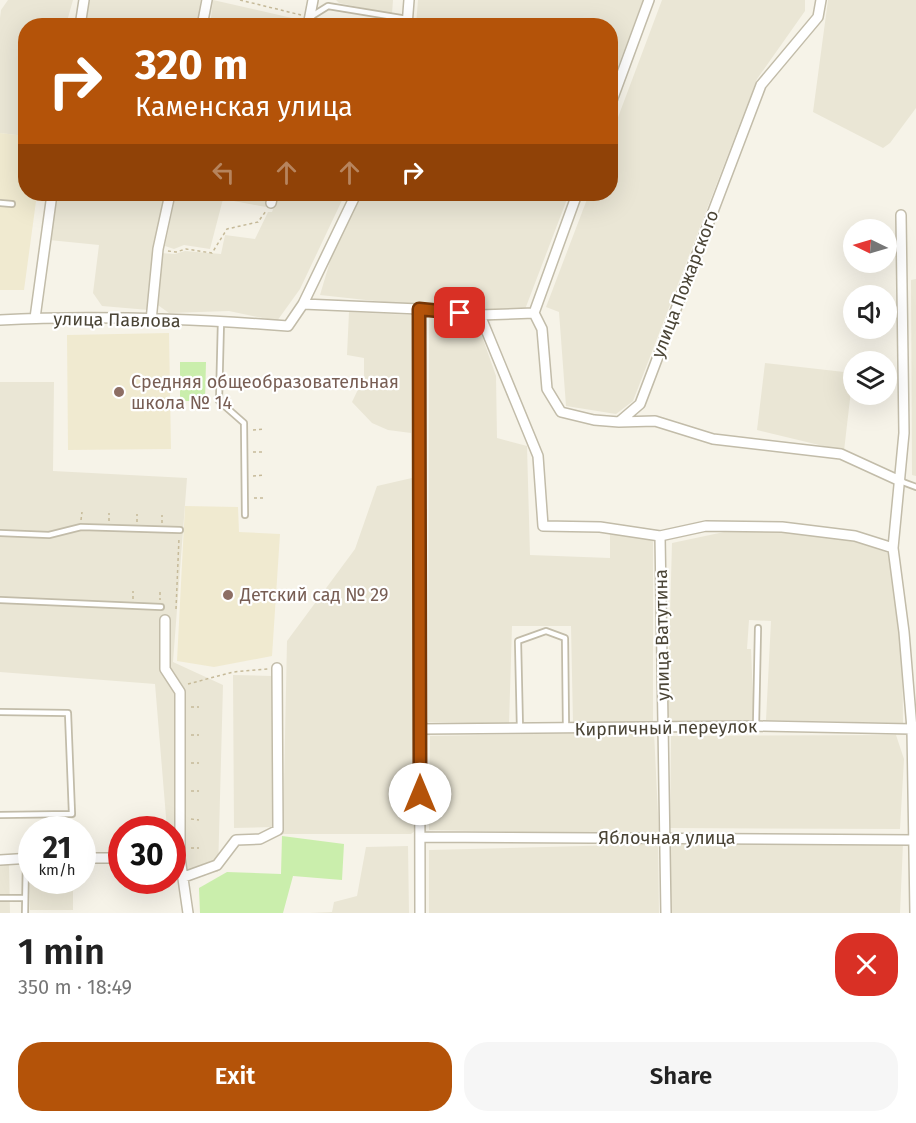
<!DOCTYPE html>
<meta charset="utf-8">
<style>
:root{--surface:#fff;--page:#f6f6f6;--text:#222;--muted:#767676;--accent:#b45309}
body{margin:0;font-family:"Fira Sans",sans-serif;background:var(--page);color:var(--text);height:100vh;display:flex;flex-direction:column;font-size:22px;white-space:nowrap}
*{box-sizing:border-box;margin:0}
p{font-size:20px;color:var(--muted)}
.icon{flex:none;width:33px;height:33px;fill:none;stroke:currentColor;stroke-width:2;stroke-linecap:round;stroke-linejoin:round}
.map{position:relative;height:913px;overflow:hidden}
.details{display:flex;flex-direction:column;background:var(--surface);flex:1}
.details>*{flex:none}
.hud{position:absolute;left:18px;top:18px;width:600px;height:183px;border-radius:24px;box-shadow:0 6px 24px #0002;background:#b45309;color:#fff;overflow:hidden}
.needle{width:39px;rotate:275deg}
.buttons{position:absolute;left:843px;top:219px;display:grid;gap:12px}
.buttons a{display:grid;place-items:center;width:54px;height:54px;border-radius:50%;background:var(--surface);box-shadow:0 6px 24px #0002;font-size:30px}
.speed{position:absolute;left:18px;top:816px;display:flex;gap:12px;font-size:30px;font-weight:700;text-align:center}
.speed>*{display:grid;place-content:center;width:78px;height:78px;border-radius:50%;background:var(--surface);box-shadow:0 6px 24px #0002;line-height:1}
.speed small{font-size:15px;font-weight:400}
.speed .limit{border:9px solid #d22;background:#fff;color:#111}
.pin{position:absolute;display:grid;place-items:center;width:51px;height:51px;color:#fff;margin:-26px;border-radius:12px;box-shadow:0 3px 9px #0006}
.me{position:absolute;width:66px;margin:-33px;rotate:0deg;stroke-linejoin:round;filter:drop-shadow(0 0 4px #0008)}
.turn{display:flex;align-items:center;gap:21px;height:126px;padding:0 18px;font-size:27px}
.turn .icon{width:78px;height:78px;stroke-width:2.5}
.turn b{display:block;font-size:42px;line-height:51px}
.lanes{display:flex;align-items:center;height:57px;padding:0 18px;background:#0003;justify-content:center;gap:30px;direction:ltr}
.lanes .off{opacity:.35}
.round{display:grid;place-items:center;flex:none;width:63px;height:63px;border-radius:24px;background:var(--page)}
.headline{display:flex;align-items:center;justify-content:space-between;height:102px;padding:0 18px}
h1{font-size:36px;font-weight:600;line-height:45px}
.primary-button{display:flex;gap:12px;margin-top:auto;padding:12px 18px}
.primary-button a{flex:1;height:69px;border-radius:24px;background:var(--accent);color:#fff;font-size:24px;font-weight:600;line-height:69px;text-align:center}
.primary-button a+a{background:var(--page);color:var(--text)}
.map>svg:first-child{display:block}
.residential{fill:#eae6d5}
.education{fill:#f0ead0}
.green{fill:#caeeac}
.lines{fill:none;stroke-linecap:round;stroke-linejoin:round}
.lane-casing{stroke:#c2bca9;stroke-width:8}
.street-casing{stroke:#c2bca9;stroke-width:12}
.path{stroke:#c6ba99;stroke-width:1.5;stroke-dasharray:3 3;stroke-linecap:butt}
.lane{stroke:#fff;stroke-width:4.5}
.street{stroke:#fff;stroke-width:9}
.route-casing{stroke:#753606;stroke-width:15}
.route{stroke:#b45309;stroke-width:10}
.education-dot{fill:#8d6e63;stroke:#fff;stroke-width:2}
.labels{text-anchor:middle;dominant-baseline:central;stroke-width:4.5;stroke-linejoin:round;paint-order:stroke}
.street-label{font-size:18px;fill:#4a4435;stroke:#fff}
.education-label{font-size:18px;fill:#785e54;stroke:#fff;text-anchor:start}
</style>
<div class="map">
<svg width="916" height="913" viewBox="0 0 916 913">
<rect width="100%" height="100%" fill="#f6f3e8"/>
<path class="residential" d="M 8,0 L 73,0 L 66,25 L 26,26 L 25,136 L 0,133 L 0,18 L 1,10 Z
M 89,0 L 201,0 L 197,25 L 84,26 Z
M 213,0 L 305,21 L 304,26 L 210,26 Z
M 336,0 L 393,0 L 392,14 L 339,3 Z
M 418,0 L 643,0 L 611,85 L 610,26 L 416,25 Z
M 662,0 L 805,0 L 805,11 L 757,79 L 633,401 L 616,414 L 566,406 L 559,312 L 546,307 L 589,194 L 610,194 L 611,136 Z
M 828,0 L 916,0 L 916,108 L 890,143 L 883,148 L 813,112 Z
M 56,194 L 164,194 L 149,310 L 102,306 L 93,293 L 99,245 L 49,240 Z
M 176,194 L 270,194 L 266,207 L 223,199 L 210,249 L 184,245 L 174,249 L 165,246 Z
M 279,194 L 345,194 L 300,289 L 277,321 L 229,311 L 169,313 L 155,303 L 160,253 L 175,254 L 185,251 L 221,254 L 225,235 L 255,239 L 268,212 L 272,212 Z
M 362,194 L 569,194 L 524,312 L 485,313 L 320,295 L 331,258 Z
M 916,279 L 916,476 L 912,475 L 911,280 Z
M 349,312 L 411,315 L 411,433 L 388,430 L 372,423 L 352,402 L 364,377 L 364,358 L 347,355 Z
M 429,318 L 477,322 L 496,376 L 497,438 L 527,446 L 530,555 L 610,558 L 610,534 L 653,538 L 653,722 L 573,724 L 571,626 L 512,626 L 509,724 L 428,722 Z
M 765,363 L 853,373 L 844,451 L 757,430 Z
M 0,382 L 54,382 L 53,471 L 187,478 L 173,662 L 223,685 L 218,872 L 173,872 L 172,830 L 167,829 L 155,684 L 0,672 Z
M 412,478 L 416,669 L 415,831 L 411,834 L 283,834 L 287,641 L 355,549 L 377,486 Z
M 793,531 L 855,541 L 888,553 L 902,620 L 903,723 L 766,720 L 771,621 L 749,620 L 747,649 L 751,649 L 754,722 L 667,723 L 672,543 L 724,532 Z
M 233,675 L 272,676 L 274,827 L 234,828 Z
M 654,732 L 659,835 L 429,830 L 430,736 Z
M 896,735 L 904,759 L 900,829 L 670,828 L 671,736 Z
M 795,842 L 903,843 L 900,913 L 671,913 L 671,845 Z
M 658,844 L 659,913 L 429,913 L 429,850 Z
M 408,846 L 409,913 L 310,913 L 332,912 L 334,902 L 357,896 L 366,847 Z
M 29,862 L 31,862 L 32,880 L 73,881 L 73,910 L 30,910 Z
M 9,863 L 10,913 L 0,913 L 0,864 Z"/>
<path class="education" d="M 0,133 L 25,136 L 26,194 L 37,194 L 24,290 L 0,290 Z
M 169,333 L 171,449 L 68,450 L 67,335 Z
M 185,506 L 238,507 L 239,532 L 280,534 L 272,656 L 214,667 L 177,661 Z"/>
<path class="green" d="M 180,362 L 206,362 L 205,401 L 180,401 Z
M 282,836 L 344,844 L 342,880 L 293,876 L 283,913 L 200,913 L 199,888 L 227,872 L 281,874 Z"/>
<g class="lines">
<defs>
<path id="lane" d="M 312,16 L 328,6 L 407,19
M 0,203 L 12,204
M 221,321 L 219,401 L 244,423 L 245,515
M 900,481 L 916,487
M 0,533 L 49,535 L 81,527 L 180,530
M 0,600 L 161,607
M 0,712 L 68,713 L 72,814 L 0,815
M 756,726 L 758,628
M 520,729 L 518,641 L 546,631 L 565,638 L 566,728
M 0,898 L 25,898
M 25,913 L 26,858"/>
<path id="street" d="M 80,26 L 84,0
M 202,26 L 207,0
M 308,26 L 313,0
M 407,26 L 409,0
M 610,106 L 649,0
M 271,203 L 273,194
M 901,215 L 904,433 L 893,548 L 904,632 L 912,729 L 915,913
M 303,304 L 419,309
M 534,313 L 542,329 L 547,389 L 561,412 L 594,420 L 619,422 L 640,404 L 761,85 L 818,17 L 821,0
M 480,315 L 538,456 L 543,526 L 600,527 L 660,536 L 706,526 L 782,527 L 855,536 L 893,548
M 35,318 L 52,194
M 0,320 C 93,315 195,319 288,326 L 303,304 L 356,194
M 151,321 L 158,249 L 170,194
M 619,422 L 655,421 L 713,439 L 841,454 L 900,481
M 660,536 L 666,913
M 165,620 L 165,669 L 180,692 L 180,858 L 188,913
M 420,729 L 756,726 L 912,729
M 420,837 L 913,840
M 82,858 L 122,858
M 0,860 L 32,858
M 184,877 L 217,865 L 236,840 L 260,839 L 278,830 L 277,668
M 420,913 L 419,309 L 480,315 L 534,313 L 577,194"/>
</defs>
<use href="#lane" class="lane-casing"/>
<use href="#street" class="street-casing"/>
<path class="path" d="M 240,0 L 301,15
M 168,251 L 176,252 L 186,249 L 212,253 L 227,229 L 258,222 L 266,211
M 253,430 L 264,429
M 253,452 L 264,452
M 253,476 L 264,475
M 254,498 L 265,498
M 81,520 L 82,512
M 109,521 L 109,513
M 137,522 L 137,514
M 162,523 L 162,515
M 160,592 L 160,600
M 133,599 L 133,591
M 176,609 L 179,538
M 188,684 L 233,672 L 268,669
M 191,707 L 199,707
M 191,735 L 199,735
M 191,763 L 199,763
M 191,791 L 199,791
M 191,819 L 199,820
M 191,848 L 199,848"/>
<use href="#lane" class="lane"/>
<use href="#street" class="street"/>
</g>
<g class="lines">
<defs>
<path id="route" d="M 420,794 L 419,309 L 460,313"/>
</defs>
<use href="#route" class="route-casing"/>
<use href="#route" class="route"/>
</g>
<g class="education-dot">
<circle cx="119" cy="392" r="6"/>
<circle cx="228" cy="595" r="6"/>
</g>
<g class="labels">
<g class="street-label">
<text transform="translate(685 284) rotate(-69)">улица Пожарского</text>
<text transform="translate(117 320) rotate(1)">улица Павлова</text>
<text transform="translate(662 635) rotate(-91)">улица Ватутина</text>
<text transform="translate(666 728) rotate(-1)">Кирпичный переулок</text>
<text x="667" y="838">Яблочная улица</text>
</g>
<g class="education-label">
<text x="131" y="382">Средняя общеобразовательная<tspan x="131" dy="21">школа № 14</tspan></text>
<text x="240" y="595">Детский сад № 29</text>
</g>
</g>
</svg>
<div class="buttons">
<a><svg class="needle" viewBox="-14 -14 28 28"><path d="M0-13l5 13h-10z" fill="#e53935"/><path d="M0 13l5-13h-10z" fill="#767676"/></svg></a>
<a><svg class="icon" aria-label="sound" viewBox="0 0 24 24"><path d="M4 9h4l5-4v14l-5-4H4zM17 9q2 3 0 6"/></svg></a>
<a><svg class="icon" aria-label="layers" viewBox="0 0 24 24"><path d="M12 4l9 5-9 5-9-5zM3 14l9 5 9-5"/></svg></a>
</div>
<div class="speed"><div>21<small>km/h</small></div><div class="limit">30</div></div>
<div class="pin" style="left:460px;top:313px;background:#d93025"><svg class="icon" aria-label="arrive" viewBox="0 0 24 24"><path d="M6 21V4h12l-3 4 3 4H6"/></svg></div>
<svg class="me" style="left:420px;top:794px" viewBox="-20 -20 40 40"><circle r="19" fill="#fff"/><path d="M0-13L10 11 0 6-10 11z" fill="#b45309"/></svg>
<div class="hud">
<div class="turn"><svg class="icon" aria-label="right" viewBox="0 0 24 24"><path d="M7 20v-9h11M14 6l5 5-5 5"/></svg><div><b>320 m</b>Каменская улица</div></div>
<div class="lanes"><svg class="icon off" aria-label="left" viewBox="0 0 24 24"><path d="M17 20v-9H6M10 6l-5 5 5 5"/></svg><svg class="icon off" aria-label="ahead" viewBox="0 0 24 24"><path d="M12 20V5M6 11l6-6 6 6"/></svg><svg class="icon off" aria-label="ahead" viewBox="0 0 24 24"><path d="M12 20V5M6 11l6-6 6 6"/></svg><svg class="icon" aria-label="right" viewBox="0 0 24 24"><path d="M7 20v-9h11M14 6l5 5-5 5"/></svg></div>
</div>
</div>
<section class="details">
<div class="headline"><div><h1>1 min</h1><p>350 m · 18:49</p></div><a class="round" style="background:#d93025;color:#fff"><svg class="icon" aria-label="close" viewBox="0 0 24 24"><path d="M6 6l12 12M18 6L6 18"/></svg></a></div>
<div class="primary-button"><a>Exit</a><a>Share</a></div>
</section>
